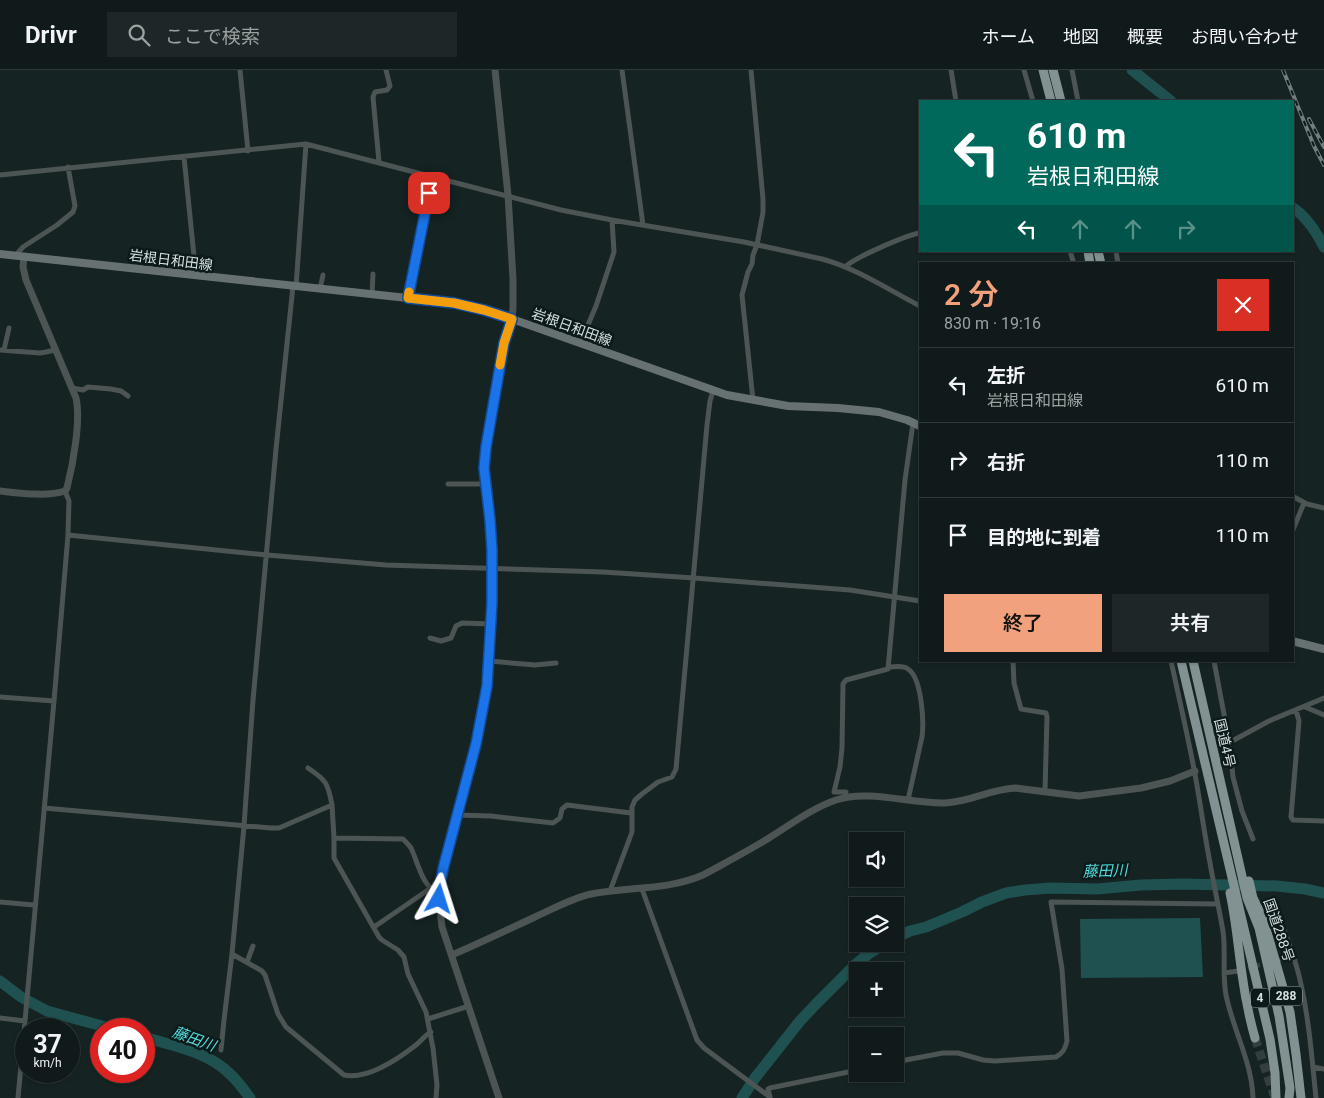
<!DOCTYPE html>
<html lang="ja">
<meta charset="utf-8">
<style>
:root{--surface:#101a1a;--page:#1e2727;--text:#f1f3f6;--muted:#9ca1a2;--line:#303839;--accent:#f1a17b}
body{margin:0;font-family:Roboto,"Noto Sans JP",sans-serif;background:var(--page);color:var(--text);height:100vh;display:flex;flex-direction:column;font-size:19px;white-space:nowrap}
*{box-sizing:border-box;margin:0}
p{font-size:16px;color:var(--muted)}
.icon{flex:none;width:28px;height:28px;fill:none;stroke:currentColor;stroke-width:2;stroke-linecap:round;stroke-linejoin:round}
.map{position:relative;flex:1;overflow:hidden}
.drawer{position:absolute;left:919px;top:192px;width:375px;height:400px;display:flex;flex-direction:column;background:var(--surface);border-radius:0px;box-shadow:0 1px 4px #0004,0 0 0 1px var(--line)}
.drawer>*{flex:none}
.top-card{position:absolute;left:919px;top:30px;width:375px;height:152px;border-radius:0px;box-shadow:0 1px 4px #0004,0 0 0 1px var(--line);background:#00695c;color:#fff;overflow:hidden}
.tools{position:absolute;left:849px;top:762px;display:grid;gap:10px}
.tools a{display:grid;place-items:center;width:55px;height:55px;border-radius:0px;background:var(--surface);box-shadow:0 1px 4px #0004,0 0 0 1px var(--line);font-size:25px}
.speed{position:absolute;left:15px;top:948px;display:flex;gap:10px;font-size:25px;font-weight:700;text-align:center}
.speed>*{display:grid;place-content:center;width:65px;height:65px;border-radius:50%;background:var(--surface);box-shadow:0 1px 4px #0004,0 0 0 1px var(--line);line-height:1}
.speed small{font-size:12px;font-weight:400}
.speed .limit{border:8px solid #d22;background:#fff;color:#111}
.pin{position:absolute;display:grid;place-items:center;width:42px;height:42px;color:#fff;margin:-21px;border-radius:10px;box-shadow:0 2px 8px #0006}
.me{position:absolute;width:55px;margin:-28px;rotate:6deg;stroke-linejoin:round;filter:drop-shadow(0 0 4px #0008)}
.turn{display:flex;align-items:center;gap:18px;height:105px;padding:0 25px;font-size:22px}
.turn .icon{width:65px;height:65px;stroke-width:2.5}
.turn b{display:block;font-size:35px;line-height:42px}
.lanes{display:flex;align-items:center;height:48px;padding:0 25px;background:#0003;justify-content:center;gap:25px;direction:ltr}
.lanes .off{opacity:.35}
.round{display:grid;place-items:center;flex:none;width:52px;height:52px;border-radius:0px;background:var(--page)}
.headline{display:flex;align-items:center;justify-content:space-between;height:85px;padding:0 25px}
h1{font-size:30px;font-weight:600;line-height:38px;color:var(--accent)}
.action{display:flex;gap:10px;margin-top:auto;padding:10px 25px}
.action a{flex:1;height:58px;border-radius:0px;background:var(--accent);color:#111;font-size:20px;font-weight:600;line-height:58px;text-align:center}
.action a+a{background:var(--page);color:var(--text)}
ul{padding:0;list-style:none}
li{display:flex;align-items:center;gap:15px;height:75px;padding:0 25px;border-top:1px solid var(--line)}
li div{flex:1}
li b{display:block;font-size:19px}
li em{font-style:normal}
header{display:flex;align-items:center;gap:30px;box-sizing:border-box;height:70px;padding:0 25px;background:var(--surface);border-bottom:1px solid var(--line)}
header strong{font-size:24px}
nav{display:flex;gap:28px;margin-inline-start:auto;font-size:18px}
.search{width:350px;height:45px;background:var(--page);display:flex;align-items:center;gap:12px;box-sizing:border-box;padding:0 18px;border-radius:0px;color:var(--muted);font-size:19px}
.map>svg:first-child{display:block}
.water{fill:#1f5151}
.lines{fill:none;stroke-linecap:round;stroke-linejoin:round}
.river{stroke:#1f5151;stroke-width:11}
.minor-tunnel{stroke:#333f3f;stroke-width:5;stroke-dasharray:5 2.5;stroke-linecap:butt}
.trunk-tunnel{stroke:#333f3f;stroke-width:9;stroke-dasharray:9 4.5;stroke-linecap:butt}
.minor{stroke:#4d5454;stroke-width:5}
.tertiary{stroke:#4d5454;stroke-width:7}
.secondary{stroke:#677171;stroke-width:8}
.trunk{stroke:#829191;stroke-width:9}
.rail-casing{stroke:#727d7d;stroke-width:4}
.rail{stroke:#0d1a1a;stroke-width:2;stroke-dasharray:5.5;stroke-linecap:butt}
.route-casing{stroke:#114b97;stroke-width:12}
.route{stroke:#1a73e8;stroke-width:9}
.slow{stroke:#f59e0b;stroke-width:9}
.labels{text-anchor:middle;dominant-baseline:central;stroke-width:5;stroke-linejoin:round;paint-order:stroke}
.shield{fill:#0d1a1a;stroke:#9aa4a4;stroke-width:1}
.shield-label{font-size:12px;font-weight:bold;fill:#d6dfdf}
.street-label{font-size:14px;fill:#d6dfdf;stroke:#0d1a1a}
.water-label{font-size:15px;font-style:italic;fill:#51ddde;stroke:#0d1a1a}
</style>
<header>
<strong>Drivr</strong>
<div class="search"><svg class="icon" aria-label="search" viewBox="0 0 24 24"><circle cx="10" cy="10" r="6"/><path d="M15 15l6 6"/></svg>ここで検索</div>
<nav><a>ホーム</a><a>地図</a><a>概要</a><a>お問い合わせ</a></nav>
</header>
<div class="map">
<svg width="1324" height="1028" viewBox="0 0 1324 1028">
<rect width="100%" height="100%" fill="#162323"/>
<path class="water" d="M 1200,848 L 1203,907 L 1081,908 L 1080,849 Z"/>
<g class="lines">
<path class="river" d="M 1132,0 L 1171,31
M 1292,137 C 1307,147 1316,161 1324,177
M 895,868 L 910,861 L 926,857 L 962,842 L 982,832 L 1006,823 L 1025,820 L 1051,818 L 1097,819 L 1141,815 L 1183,814 L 1277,816 L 1305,819 L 1324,823
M 0,911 L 21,927 L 47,941 L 113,959
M 144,967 C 173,976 207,981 230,1004 C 238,1011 244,1020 250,1028
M 742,1028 L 755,1008 L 800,951 L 816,934 L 856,894 L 867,885 L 884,874"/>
<path class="minor-tunnel" d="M 1241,901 L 1268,892"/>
<path class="trunk-tunnel" d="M 1255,968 L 1275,1028"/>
<path class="minor" d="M 240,0 L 248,81
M 622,0 L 643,155
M 751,0 L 763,129 L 763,142 L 757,175 L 753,185 L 752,194 L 748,202 L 742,225 L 753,330
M 951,0 L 956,31
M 1024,0 L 1033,31
M 1072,0 L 1078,31
M 184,87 L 196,206
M 379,92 L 373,27 L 375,22 L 387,20 L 390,16 L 386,0
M 0,105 L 306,74 L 561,140 L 612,150 L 744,172 L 822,189 C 856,198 889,220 920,236
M 1070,181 L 1074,194
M 1116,181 L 1118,194
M 16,185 L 23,177 L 57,155 L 73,142 L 75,136 L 68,97
M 845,197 C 854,188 906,165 920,163
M 296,217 L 306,74
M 320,219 L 323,205
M 372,225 L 373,204
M 408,228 L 429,123 L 431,106
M 580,274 L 596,236 L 614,182 L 612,150
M 0,280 L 40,283 L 46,282 L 55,280
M 4,280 L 9,258
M 72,318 L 83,320 L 88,317 L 111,319 L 121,321 L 128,326
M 448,414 L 485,414
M 1292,426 L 1307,434 L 1324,438
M 1292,462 L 1304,433
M 68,465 L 267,485 L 386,495 L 603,502 L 694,508 L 850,520 L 920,531
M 430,568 L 441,571 L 451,568 L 456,556 L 462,553 L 491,554
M 489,591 L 535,595 L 556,593
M 1013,591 L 1014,613 L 1021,639 L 1046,643 L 1047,647 L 1045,721
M 1171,591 C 1179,627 1187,663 1194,699 C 1200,730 1204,762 1210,793 C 1214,816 1219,838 1223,861 C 1226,882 1222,904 1226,925 C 1233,960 1252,992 1253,1028
M 1214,591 L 1229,671 L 1233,707 L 1242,741 L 1253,769
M 889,597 C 895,597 903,595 908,599 C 922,608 924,652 922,667 L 908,730
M 0,627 L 54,631
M 1305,637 L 1324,645
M 1296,640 L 1299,651 L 1291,747 L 1293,750 L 1324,751
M 1229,671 L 1234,670 L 1269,651 L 1324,628
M 308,698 C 326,710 328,713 332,735
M 844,728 L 846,722 L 834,722 L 840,697 L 842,678 L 843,614 L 846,610 L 850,609 L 888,599 L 905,410 L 913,353
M 44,738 L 271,758 L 279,758 L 332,735 L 334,768 L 334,788 L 379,867 L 382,870 L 398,880 L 404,887 L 408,904 L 426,942 L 433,978 L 437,1015 L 436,1028
M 457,745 L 491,746 L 553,753 L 560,748 L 562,739 L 567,735 L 631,743
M 334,768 L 403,769 C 406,772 409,775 411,778 C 418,792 422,818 439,823
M 642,819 L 697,970 L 704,978 L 770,1027
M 610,821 L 632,762 L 632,737 L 635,730 L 642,724 L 658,712 L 672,707 L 676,699 L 707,355 L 710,331 L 713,321
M 0,832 L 34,835
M 1278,844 C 1286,866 1295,887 1300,910 C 1309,948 1312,989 1316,1028
M 374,857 L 431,818
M 232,884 L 262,901 L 265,905 L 278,944 L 286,957 L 344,1005 C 367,1010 398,989 416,975 C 421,971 425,965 431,962
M 1281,889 L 1295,890
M 247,892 L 253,876
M 1224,903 L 1238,901
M 0,948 L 25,951
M 428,949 L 469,936
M 221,980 L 224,950 L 232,884 L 244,756 L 253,630 L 276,379 L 293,216
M 895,992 L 943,983 L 958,983 L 983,990 L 995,991 L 1056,987 C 1063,983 1065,979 1067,971 L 1062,899 L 1051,832 L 1218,834
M 1313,997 L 1324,999
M 770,1027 L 768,1019 L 770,1018 L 858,1000
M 18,1028 L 54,631 L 68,465 L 69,431 L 65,421"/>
<path class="tertiary" d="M 495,0 L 508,125 L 513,209 L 513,238 L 512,249 L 504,273 L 501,292 L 486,377 L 484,398 L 490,450 L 492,480 L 492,533 L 487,616 L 476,674 L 443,799 C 439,819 439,837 442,857 L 499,1028
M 0,421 C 19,423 47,427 65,421 L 67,418 C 73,394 81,351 76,328 L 26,210 L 23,197 L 24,187
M 452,885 C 480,873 507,860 535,847 C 553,839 572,828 591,824 C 629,816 666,821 703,805 C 725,793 748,781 769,768 C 790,755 812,738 836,730 C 868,719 911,734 945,733 C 970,732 991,719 1015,718 L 1079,726 L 1141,718 L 1170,711 L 1195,701"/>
<path class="secondary" d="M 0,184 L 454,233 L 484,240 L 512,249 L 727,325 L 788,336 L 838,338 L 879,342 L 907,350 L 920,356
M 1292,571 L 1324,579"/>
<path class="trunk" d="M 1043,0 L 1051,31
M 1053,0 L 1061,31
M 1088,181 L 1090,194
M 1098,181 L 1101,194
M 1181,591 L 1270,969 L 1275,1003 L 1276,1028
M 1193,591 L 1247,828 L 1259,858 L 1279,946 L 1290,1018 L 1289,1028
M 1249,811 L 1253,828 L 1263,848 L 1290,942 L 1296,984 L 1301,1028
M 1230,823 C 1236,850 1238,877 1242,904 C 1245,926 1249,947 1255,968"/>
<defs>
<path id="rail" d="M 1283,0 L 1314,76 L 1324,95
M 1309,49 L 1324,77"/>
</defs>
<use href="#rail" class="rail-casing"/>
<use href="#rail" class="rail"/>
</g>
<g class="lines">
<defs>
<path id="route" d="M 429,123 L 408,228 L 454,233 L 484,240 L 512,249 L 504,273 L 486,377 L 484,398 L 490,450 L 492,480 L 492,533 L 487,616 L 476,674 L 443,799 L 440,816 L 439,829"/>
</defs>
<use href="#route" class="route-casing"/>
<use href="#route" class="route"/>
<path class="slow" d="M 409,222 L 408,228 L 454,233 L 484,240 L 512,249 L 504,273 L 500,295"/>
</g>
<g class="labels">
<g class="shield">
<rect x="1270" y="916.5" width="32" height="19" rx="4"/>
<rect x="1251" y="918.5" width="18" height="19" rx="4"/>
</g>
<g class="shield-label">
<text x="1286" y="926">288</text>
<text x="1260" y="928">4</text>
</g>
<g class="street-label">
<text transform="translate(171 190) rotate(7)">岩根日和田線</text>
<text transform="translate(572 257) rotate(20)">岩根日和田線</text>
<text transform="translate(1225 673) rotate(77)">国道4号</text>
<text transform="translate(1279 860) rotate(71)">国道288号</text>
</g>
<g class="water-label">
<text transform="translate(1105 801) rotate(-2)">藤田川</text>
<text transform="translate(194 969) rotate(20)">藤田川</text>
</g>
</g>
</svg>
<div class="tools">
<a><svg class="icon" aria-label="sound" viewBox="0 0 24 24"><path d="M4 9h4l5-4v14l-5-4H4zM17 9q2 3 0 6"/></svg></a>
<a><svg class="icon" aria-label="layers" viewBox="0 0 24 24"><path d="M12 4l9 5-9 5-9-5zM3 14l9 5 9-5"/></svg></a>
<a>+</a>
<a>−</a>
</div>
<div class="speed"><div>37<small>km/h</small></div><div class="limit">40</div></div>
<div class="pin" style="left:429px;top:123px;background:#d93025"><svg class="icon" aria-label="arrive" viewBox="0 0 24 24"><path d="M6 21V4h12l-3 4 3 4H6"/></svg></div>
<svg class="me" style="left:439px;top:829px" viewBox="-20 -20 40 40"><path d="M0-17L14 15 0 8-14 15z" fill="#1a73e8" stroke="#fff" stroke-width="4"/></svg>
<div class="top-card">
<div class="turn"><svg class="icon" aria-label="left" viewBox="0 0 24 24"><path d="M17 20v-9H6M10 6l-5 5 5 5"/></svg><div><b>610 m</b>岩根日和田線</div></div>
<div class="lanes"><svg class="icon" aria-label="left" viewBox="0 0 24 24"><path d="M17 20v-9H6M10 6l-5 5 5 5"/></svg><svg class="icon off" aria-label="ahead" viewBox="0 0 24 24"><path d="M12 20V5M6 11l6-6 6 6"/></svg><svg class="icon off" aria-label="ahead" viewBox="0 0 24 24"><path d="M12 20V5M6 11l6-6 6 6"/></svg><svg class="icon off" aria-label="right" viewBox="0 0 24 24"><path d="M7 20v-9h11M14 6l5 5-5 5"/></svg></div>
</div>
<section class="drawer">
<div class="headline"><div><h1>2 分</h1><p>830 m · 19:16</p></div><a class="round" style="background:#d93025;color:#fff"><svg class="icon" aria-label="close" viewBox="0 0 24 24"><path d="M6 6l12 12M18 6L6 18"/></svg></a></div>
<ul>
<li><svg class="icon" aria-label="left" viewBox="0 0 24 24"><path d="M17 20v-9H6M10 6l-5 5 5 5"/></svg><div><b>左折</b><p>岩根日和田線</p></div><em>610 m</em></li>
<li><svg class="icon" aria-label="right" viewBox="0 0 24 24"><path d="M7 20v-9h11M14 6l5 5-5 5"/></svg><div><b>右折</b></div><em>110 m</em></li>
<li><svg class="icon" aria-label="arrive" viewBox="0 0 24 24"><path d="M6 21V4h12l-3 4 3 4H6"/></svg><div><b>目的地に到着</b></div><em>110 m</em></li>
</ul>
<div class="action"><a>終了</a><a>共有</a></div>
</section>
</div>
